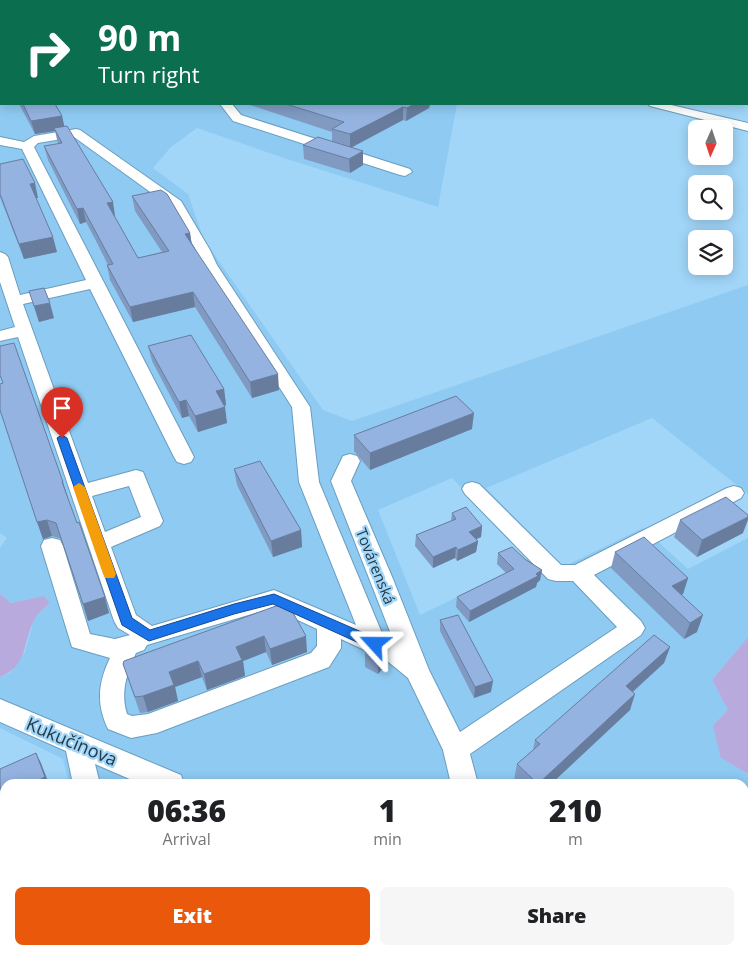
<!DOCTYPE html>
<meta charset="utf-8">
<style>
:root{--surface:#fff;--page:#f6f6f6;--text:#202124;--muted:#757577;--accent:#ea580c}
body{margin:0;font-family:"Open Sans",sans-serif;background:var(--page);color:var(--text);height:100vh;display:flex;flex-direction:column;font-size:19px;white-space:nowrap}
*{box-sizing:border-box;margin:0}
p{font-size:16px;color:var(--muted)}
.icon{flex:none;width:28px;height:28px;fill:none;stroke:currentColor;stroke-width:2;stroke-linecap:round;stroke-linejoin:round}
.map{position:relative;flex:1;overflow:hidden}
.details{position:absolute;left:0px;top:779px;width:749px;height:176px;display:flex;flex-direction:column;background:var(--surface);border-radius:15px 15px 0 0;box-shadow:0 2px 12px #0003}
.details>*{flex:none}
.top-card{position:absolute;left:0px;top:0px;width:749px;height:105px;box-shadow:0 2px 12px #0003;background:#0b6e4f;color:#fff;overflow:hidden}
.needle{width:32px;rotate:183deg}
.tools{position:absolute;left:688px;top:120px;display:grid;gap:10px}
.tools a{display:grid;place-items:center;width:45px;height:45px;border-radius:8px;background:var(--surface);box-shadow:0 2px 12px #0003;font-size:25px}
.pin{position:absolute;display:grid;place-items:center;width:42px;height:42px;color:#fff;margin:-51px -21px;border-radius:50% 50% 50% 0;rotate:-45deg;box-shadow:0 0 5px #0007}
.pin .icon{rotate:45deg}
.me{position:absolute;width:55px;margin:-28px;rotate:294deg;stroke-linejoin:round;filter:drop-shadow(0 0 4px #0008)}
.turn{display:flex;align-items:center;gap:18px;height:105px;padding:0 15px;font-size:22px}
.turn .icon{width:65px;height:65px;stroke-width:2.5}
.turn b{display:block;font-size:35px;line-height:42px}
.eta{display:flex;justify-content:space-evenly;align-items:center;height:85px;text-align:center}
.eta b{font-size:30px;font-weight:800;line-height:35px}
.primary-button{display:flex;gap:10px;margin-top:auto;padding:10px 15px}
.primary-button a{flex:1;height:58px;border-radius:8px;background:var(--accent);color:#fff;font-size:20px;font-weight:800;line-height:58px;text-align:center}
.primary-button a+a{background:var(--page);color:var(--text)}
.map>svg:first-child{display:block}
.built{fill:#8ecaf2;fill-rule:evenodd}
.green{fill:#b9aade}
.lines{fill:none;stroke-linecap:round;stroke-linejoin:round}
.minor-casing{stroke:#6a9dbe;stroke-width:2}
.minor{fill:#fff;fill-rule:evenodd}
.wall{fill:#809ac2}
.shaded-wall{fill:#687d9e}
.building{fill:#95b3e1;stroke:#687d9e}
.route{fill:#1a73e8;stroke:#114b97}
.slow{fill:#f59e0b}
.labels{text-anchor:middle;dominant-baseline:central;stroke-width:4.5;stroke-linejoin:round;paint-order:stroke}
.street-label{font-size:15px;fill:#253a48;stroke:#a1d6f9}
.near-street-label{font-size:18px;fill:#253a48;stroke:#a1d6f9}
</style>
<div class="map">
<svg width="748" height="954" viewBox="0 0 748 954">
<rect width="100%" height="100%" fill="#a1d6f9"/>
<path class="built" d="M 76,0 L 295,0 L 297,1 L 77,1 Z
M 0,11 L 1,104 L 457,104 L 438,207 L 281,157 L 197,128 L 171,147 L 153,168 L 188,194 L 204,240 L 323,410 L 352,421 L 748,285 L 748,494 L 652,418 L 486,488 L 563,567 L 643,528 L 688,569 L 748,538 L 748,637 L 712,680 L 728,710 L 721,758 L 748,774 L 748,954 L 474,954 L 465,950 L 744,950 L 744,784 L 69,784 L 63,759 L 0,728 L 0,677 L 10,673 L 25,652 L 34,619 L 50,603 L 44,596 L 11,603 L 0,594 L 0,548 L 7,538 L 0,533 ZM 452,478 L 532,561 L 420,615 L 378,510 Z
M 107,950 L 412,950 L 411,954 L 108,954 Z"/>
<path class="green" d="M 0,594 L 11,603 L 44,596 L 50,603 C 45,608 37,614 34,620 C 23,642 28,666 0,677 Z
M 748,637 L 748,774 L 721,758 L 713,726 L 728,710 L 712,680 Z"/>
<g class="lines">
<defs>
<path id="minor" d="M 296,0 L 307,0 L 308,1 L 297,1 Z
M 220,104 L 232,104 L 241,115 L 410,169 L 412,172 L 405,176 L 400,175 L 233,121 Z
M 648,104 L 667,104 L 748,123 L 748,131 L 650,106 Z
M 76,129 L 80,130 L 181,201 L 210,250 L 217,265 L 310,407 L 319,482 L 384,638 L 394,642 L 331,481 L 343,456 L 350,454 L 357,456 L 360,461 L 351,481 L 393,579 L 429,670 L 460,732 L 617,627 L 573,581 L 556,581 L 548,579 L 465,494 L 462,489 L 465,484 L 472,482 L 479,484 L 561,565 L 575,565 L 727,488 L 734,486 L 741,488 L 744,493 L 741,498 L 594,575 L 641,621 L 645,628 L 641,635 L 470,754 L 478,784 L 451,784 L 443,750 L 408,678 L 386,660 L 341,639 L 341,648 L 329,667 L 157,733 L 131,738 L 108,729 C 96,704 98,683 110,658 L 72,647 L 41,546 L 44,540 L 52,538 L 60,540 L 63,546 L 90,634 L 115,639 L 130,635 L 118,628 L 114,621 L 18,337 L 0,341 L 0,331 L 15,327 L 0,282 L 0,252 L 5,254 L 8,257 L 20,295 L 86,280 L 22,149 L 0,145 L 0,137 L 24,142 L 34,136 ZM 74,137 L 171,207 L 196,250 L 201,265 L 292,407 L 299,482 L 356,625 L 274,590 L 152,626 L 136,615 L 111,547 L 160,526 L 163,521 L 143,472 L 136,470 L 88,483 L 23,304 L 90,289 L 174,457 L 177,462 L 184,464 L 191,462 L 194,457 L 34,147 L 38,143 ZM 129,486 L 141,517 L 105,532 L 92,496 ZM 272,608 L 317,629 L 317,646 L 311,653 L 148,714 L 132,716 L 127,714 C 120,692 127,673 136,653 L 144,650 L 147,645 Z
M 0,699 L 181,775 L 184,784 L 141,784 L 95,764 L 100,784 L 73,784 L 66,751 L 0,722 Z
M 748,849 L 748,877 L 744,878 L 744,850 Z
M 114,950 L 144,950 L 145,954 L 115,954 Z
M 496,950 L 526,950 L 527,954 L 497,954 Z"/>
</defs>
<use href="#minor" class="minor-casing"/>
<use href="#minor" class="minor"/>
</g>
<path class="wall" d="M 19,104 L 55,104 L 62,116 L 64,127 L 115,216 L 114,216 L 138,258 L 162,252 L 135,211 L 132,196 L 190,233 L 192,245 L 279,390 L 252,398 L 195,307 L 133,322 L 110,280 L 107,265 L 108,265 L 95,239 L 86,222 L 80,224 L 48,160 L 44,146 L 58,144 L 55,131 L 35,134 Z
M 247,104 L 430,104 L 429,108 L 406,121 L 403,120 L 351,148 L 363,165 L 350,173 L 304,159 L 303,145 L 332,142 L 332,132 Z
M 0,164 L 38,198 L 36,198 L 57,252 L 24,259 L 0,197 Z
M 29,291 L 54,318 L 39,322 Z
M 148,346 L 224,389 L 226,405 L 224,406 L 227,423 L 198,432 L 189,416 L 182,418 L 152,361 Z
M 0,410 L 68,498 L 109,613 L 88,621 L 62,539 L 52,536 L 43,539 Z
M 472,429 L 370,470 L 354,451 L 354,435 Z
M 234,469 L 301,530 L 302,547 L 273,557 L 237,485 Z
M 452,513 L 482,526 L 481,537 L 476,539 L 478,541 L 476,552 L 457,561 L 455,558 L 433,568 L 415,546 L 416,535 L 451,521 Z
M 680,520 L 743,533 L 697,557 L 674,537 Z
M 615,552 L 688,578 L 683,594 L 681,595 L 697,632 L 684,639 L 611,568 Z
M 498,553 L 526,560 L 542,570 L 540,580 L 537,583 L 536,587 L 469,622 L 456,607 L 457,597 L 506,573 L 497,564 Z
M 287,602 L 307,652 L 272,665 L 266,652 L 243,661 L 245,676 L 207,690 L 202,677 L 175,687 L 178,701 L 148,712 L 140,713 L 123,664 Z
M 440,620 L 491,692 L 474,698 L 440,631 Z
M 387,647 L 387,663 L 378,674 L 365,667 L 365,651 Z
M 670,647 L 664,663 L 633,692 L 630,710 L 551,784 L 518,784 L 514,780 L 517,764 L 533,750 L 535,740 Z"/>
<path class="shaded-wall" d="M 0,82 L 1,82 L 1,96 L 0,96 Z
M 414,104 L 430,104 L 429,108 L 406,121 L 407,108 Z
M 403,107 L 403,120 L 350,148 L 350,134 Z
M 62,116 L 65,129 L 54,128 L 55,131 L 35,134 L 31,121 Z
M 363,151 L 363,165 L 350,173 L 349,159 Z
M 35,183 L 38,198 L 34,198 L 30,184 Z
M 113,202 L 115,216 L 110,217 L 107,203 Z
M 83,208 L 86,222 L 80,224 L 77,209 Z
M 190,233 L 192,248 L 185,234 Z
M 53,237 L 57,252 L 24,259 L 19,244 Z
M 193,292 L 195,307 L 133,322 L 130,307 Z
M 50,303 L 54,318 L 39,322 L 34,306 Z
M 278,374 L 279,390 L 252,398 L 250,382 Z
M 224,389 L 226,405 L 218,408 L 216,391 Z
M 186,400 L 189,416 L 182,418 L 179,402 Z
M 225,407 L 227,423 L 198,432 L 195,416 Z
M 474,413 L 472,429 L 370,470 L 370,453 Z
M 62,482 L 63,482 L 68,498 L 67,498 Z
M 748,517 L 748,520 L 743,533 L 697,557 L 702,540 Z
M 47,520 L 52,536 L 43,539 L 37,522 Z
M 482,526 L 481,537 L 468,543 L 469,532 Z
M 301,530 L 302,547 L 273,557 L 271,541 Z
M 478,541 L 476,552 L 457,561 L 458,550 Z
M 456,547 L 455,558 L 433,568 L 433,557 Z
M 542,570 L 540,580 L 537,583 L 536,587 L 469,622 L 470,611 L 536,574 Z
M 688,578 L 683,594 L 668,602 L 672,586 Z
M 105,597 L 109,613 L 88,621 L 83,604 Z
M 703,615 L 697,632 L 684,639 L 690,623 Z
M 264,636 L 266,652 L 243,661 L 245,676 L 207,690 L 204,674 L 236,647 Z
M 306,636 L 307,652 L 272,665 L 270,649 Z
M 387,647 L 387,663 L 378,674 L 378,658 Z
M 670,647 L 664,663 L 621,702 L 626,686 Z
M 198,661 L 202,677 L 175,687 L 178,701 L 148,712 L 143,696 L 169,672 Z
M 493,681 L 491,692 L 474,698 L 475,687 Z
M 635,694 L 630,710 L 551,784 L 538,784 Z
M 36,753 L 41,763 L 49,784 L 31,784 Z
M 5,840 L 5,853 L 0,856 L 0,843 Z
M 0,887 L 2,895 L 0,896 Z
M 72,950 L 77,950 L 78,954 L 73,954 Z"/>
<path class="building" d="M 258,0 L 267,0 L 272,1 L 255,1 Z
M 0,11 L 1,13 L 1,82 L 0,82 Z
M 23,104 L 55,104 L 62,116 L 31,121 Z
M 286,104 L 414,104 L 407,108 L 403,107 L 350,134 L 332,129 L 344,122 Z
M 67,126 L 113,202 L 107,203 L 138,258 L 169,251 L 132,196 L 161,190 L 167,194 L 190,233 L 185,234 L 278,374 L 250,382 L 193,292 L 130,307 L 107,265 L 113,264 L 92,225 L 83,208 L 77,209 L 44,146 L 62,143 L 54,128 Z
M 318,137 L 363,151 L 349,159 L 303,145 Z
M 23,159 L 35,183 L 30,184 L 53,237 L 19,244 L 0,194 L 0,164 Z
M 44,288 L 50,303 L 34,306 L 29,291 Z
M 191,335 L 224,389 L 216,391 L 225,407 L 195,416 L 186,400 L 179,402 L 148,346 Z
M 14,343 L 63,482 L 62,482 L 77,523 L 79,522 L 105,597 L 83,604 L 56,523 L 47,520 L 37,522 L 0,410 L 0,384 L 3,383 L 0,375 L 0,346 Z
M 456,396 L 474,413 L 370,453 L 354,435 Z
M 260,461 L 301,530 L 271,541 L 234,469 Z
M 726,497 L 748,515 L 748,517 L 702,540 L 680,520 Z
M 466,507 L 482,526 L 469,532 L 478,541 L 458,550 L 456,547 L 433,557 L 416,535 L 456,519 L 452,513 Z
M 644,537 L 688,578 L 672,586 L 703,615 L 690,623 L 615,552 Z
M 512,547 L 526,560 L 542,570 L 536,574 L 538,576 L 470,611 L 457,597 L 514,569 L 498,553 Z
M 287,602 L 306,636 L 270,649 L 264,636 L 236,647 L 242,660 L 204,674 L 198,661 L 169,672 L 174,685 L 143,696 L 135,697 L 123,664 L 124,661 Z
M 458,615 L 493,681 L 475,687 L 440,620 Z
M 654,635 L 670,647 L 626,686 L 635,694 L 538,784 L 517,764 L 540,744 L 535,740 Z
M 375,641 L 387,647 L 378,658 L 365,651 Z
M 36,753 L 45,777 L 31,784 L 5,784 L 5,796 L 3,797 L 0,786 L 0,769 Z
M 5,806 L 5,840 L 0,843 L 0,808 Z
M 19,950 L 72,950 L 73,954 L 20,954 Z"/>
<path class="route" d="M 62,435 L 67,438 L 132,618 L 150,630 L 234,604 L 274,594 L 380,640 L 382,644 L 380,648 L 375,650 L 370,648 L 273,604 L 234,614 L 149,641 L 122,625 L 57,438 Z"/>
<path class="slow" d="M 79,483 L 85,487 L 116,574 L 114,578 L 105,578 L 103,574 L 73,487 Z"/>
<g class="labels">
<g class="street-label">
<text transform="translate(376 566) rotate(68)">Továrenská</text>
</g>
<g class="near-street-label">
<text transform="translate(72 741) rotate(23)">Kukučínova</text>
</g>
</g>
</svg>
<div class="tools">
<a><svg class="needle" viewBox="-14 -14 28 28"><path d="M0-13l5 13h-10z" fill="#e53935"/><path d="M0 13l5-13h-10z" fill="#757577"/></svg></a>
<a><svg class="icon" aria-label="search" viewBox="0 0 24 24"><circle cx="10" cy="10" r="6"/><path d="M15 15l6 6"/></svg></a>
<a><svg class="icon" aria-label="layers" viewBox="0 0 24 24"><path d="M12 4l9 5-9 5-9-5zM3 14l9 5 9-5"/></svg></a>
</div>
<div class="pin" style="left:62px;top:438px;background:#d93025"><svg class="icon" aria-label="arrive" viewBox="0 0 24 24"><path d="M6 21V4h12l-3 4 3 4H6"/></svg></div>
<svg class="me" style="left:375px;top:644px" viewBox="-20 -20 40 40"><path d="M0-17L14 15 0 8-14 15z" fill="#1a73e8" stroke="#fff" stroke-width="4"/></svg>
<div class="top-card">
<div class="turn"><svg class="icon" aria-label="right" viewBox="0 0 24 24"><path d="M7 20v-9h11M14 6l5 5-5 5"/></svg><div><b>90 m</b>Turn right</div></div>
</div>
<section class="details">
<div class="eta">
<div><b>06:36</b><p>Arrival</p></div>
<div><b>1</b><p>min</p></div>
<div><b>210</b><p>m</p></div>
</div>
<div class="primary-button"><a>Exit</a><a>Share</a></div>
</section>
</div>
